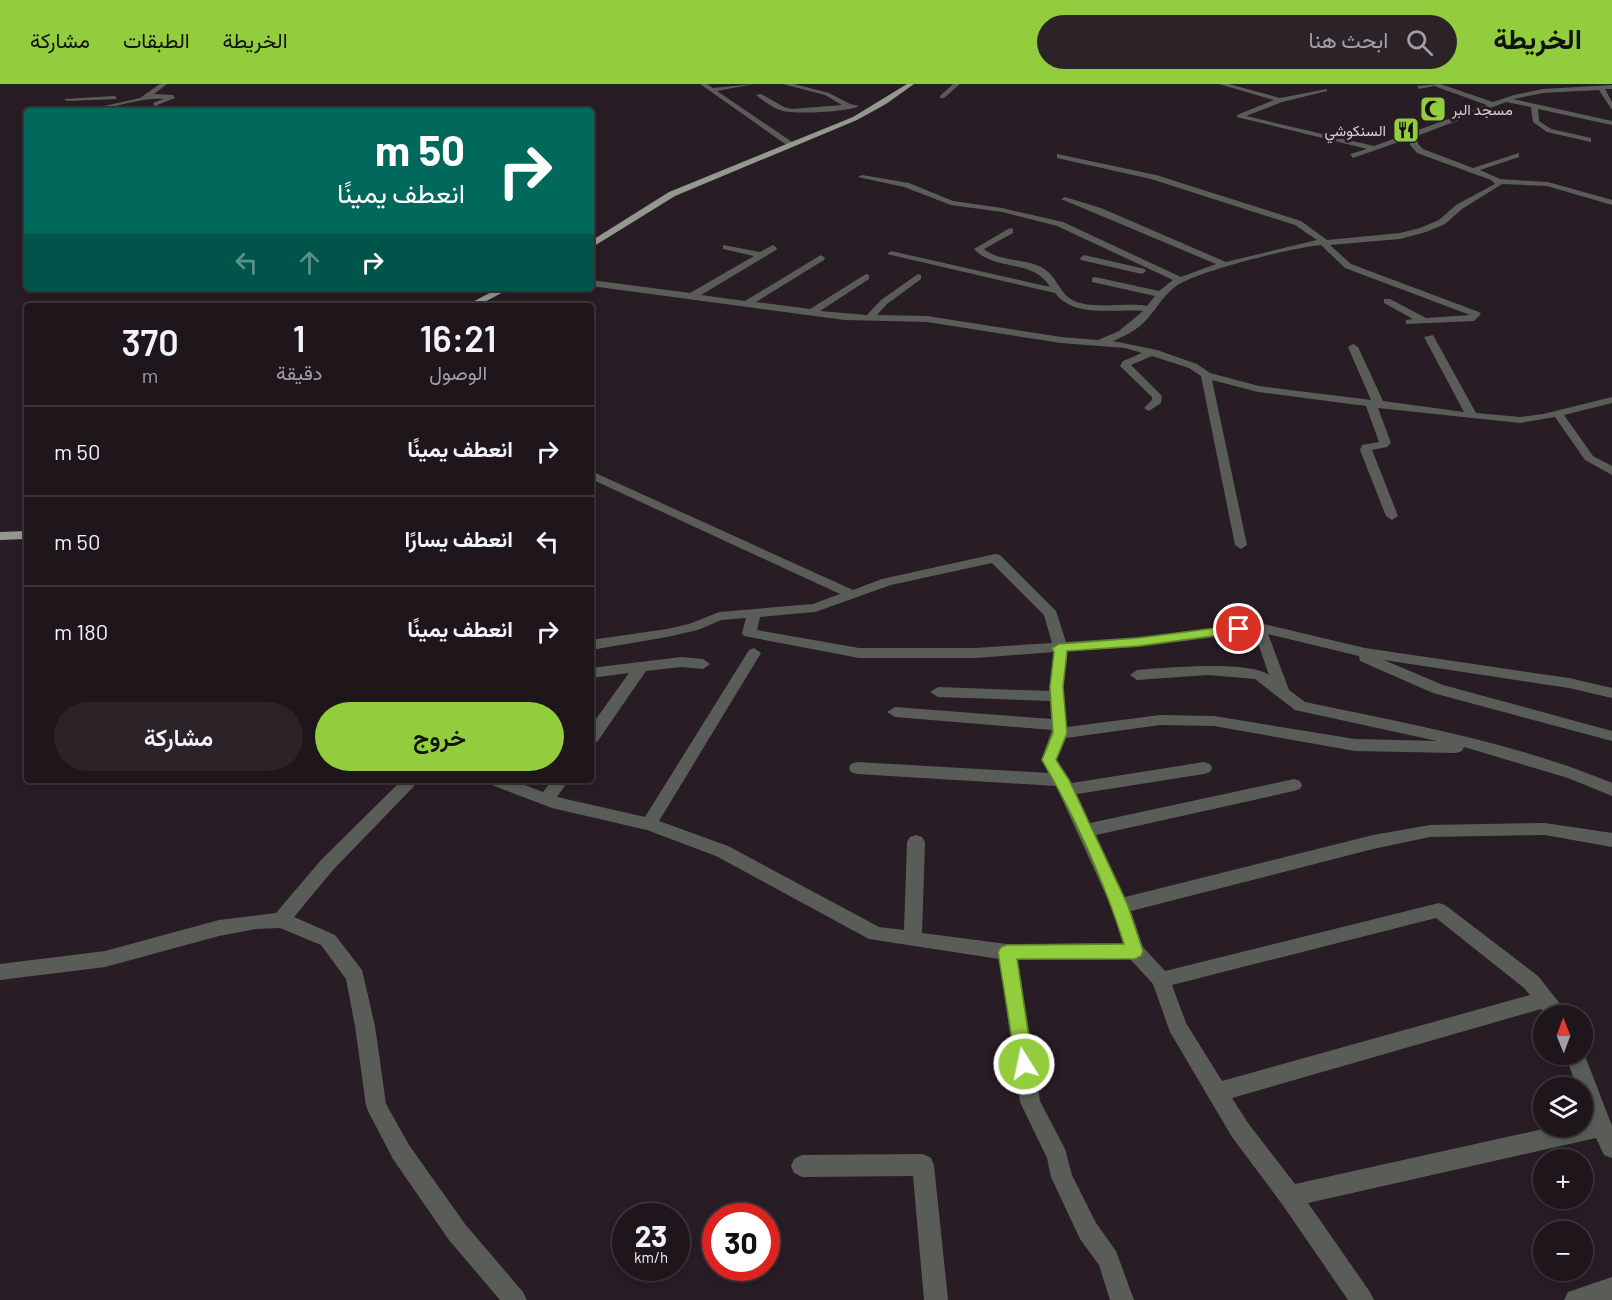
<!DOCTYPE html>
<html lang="ar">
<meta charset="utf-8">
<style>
:root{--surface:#1e161b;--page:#2b2328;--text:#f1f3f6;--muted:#a19fa3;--line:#3c353a;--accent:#92cd3e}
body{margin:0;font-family:Barlow,Vazirmatn,sans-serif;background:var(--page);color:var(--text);direction:rtl;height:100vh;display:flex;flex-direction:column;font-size:22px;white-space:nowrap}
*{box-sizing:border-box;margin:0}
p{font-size:20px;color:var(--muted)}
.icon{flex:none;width:33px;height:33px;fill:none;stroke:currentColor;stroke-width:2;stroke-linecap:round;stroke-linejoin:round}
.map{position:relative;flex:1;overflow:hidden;direction:ltr}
.details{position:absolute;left:24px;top:219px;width:570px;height:480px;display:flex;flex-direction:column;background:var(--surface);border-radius:6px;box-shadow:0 3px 9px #0003,0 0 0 2px var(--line);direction:rtl}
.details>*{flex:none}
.top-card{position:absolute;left:24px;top:24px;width:570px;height:183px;border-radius:6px;box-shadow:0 3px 9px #0003,0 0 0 2px var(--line);direction:rtl;background:#00695c;color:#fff;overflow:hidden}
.needle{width:39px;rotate:359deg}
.buttons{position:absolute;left:1533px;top:921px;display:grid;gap:12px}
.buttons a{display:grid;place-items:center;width:60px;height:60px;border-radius:50%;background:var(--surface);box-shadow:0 3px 9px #0003,0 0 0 2px var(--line);font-size:30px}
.speed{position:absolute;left:612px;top:1119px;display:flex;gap:12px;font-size:30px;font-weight:700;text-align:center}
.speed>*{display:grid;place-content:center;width:78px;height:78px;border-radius:50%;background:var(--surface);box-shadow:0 3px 9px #0003,0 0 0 2px var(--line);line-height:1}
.speed small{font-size:15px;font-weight:400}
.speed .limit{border:9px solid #d22;background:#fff;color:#111}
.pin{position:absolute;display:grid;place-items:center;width:51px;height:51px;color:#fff;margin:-26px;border:3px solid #fff;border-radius:50%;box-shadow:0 2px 6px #0007}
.me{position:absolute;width:66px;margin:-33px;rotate:350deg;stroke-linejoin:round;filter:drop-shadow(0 0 4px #0008)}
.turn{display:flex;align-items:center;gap:21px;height:126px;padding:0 30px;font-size:27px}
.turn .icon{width:78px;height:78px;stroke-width:2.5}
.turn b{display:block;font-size:42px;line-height:51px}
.lanes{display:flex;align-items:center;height:57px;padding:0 30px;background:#0003;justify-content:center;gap:30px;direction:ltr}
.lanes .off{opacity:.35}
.eta{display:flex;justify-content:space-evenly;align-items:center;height:102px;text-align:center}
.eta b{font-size:36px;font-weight:600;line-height:42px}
.cta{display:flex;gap:12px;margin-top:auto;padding:12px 30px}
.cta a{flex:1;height:69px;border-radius:36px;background:var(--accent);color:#111;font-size:24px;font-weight:600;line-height:69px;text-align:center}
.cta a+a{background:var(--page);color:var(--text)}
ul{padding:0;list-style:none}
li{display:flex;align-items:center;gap:18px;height:90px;padding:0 30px;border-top:2px solid var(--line)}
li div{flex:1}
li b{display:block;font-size:22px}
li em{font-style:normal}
header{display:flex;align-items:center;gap:36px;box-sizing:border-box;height:84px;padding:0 30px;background:var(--accent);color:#111}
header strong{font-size:28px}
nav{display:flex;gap:33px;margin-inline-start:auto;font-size:21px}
.search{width:420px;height:54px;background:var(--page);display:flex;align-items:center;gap:15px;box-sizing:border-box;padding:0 21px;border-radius:33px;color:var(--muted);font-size:22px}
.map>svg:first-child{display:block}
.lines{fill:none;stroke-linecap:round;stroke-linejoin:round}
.minor{fill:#5a5d57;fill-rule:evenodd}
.major{fill:#93998e;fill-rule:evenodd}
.route{fill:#92cd3e;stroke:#5f8528;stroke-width:1.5}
.labels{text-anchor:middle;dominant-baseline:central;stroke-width:6;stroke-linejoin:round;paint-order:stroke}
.far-poi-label{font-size:15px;fill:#d6cfd4;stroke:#281d24;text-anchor:start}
</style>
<header>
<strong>الخريطة</strong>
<div class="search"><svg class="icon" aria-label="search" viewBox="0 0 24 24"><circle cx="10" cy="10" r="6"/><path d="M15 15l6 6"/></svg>ابحث هنا</div>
<nav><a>الخريطة</a><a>الطبقات</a><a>مشاركة</a></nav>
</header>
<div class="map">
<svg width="1612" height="1216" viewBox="0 0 1612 1216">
<rect width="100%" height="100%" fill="#281d24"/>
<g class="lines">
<path class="minor" d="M 160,0 L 167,0 L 154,10 L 173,11 L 175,14 L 155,22 L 153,19 L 163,15 C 137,13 110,27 82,27 L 140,14 Z
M 700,0 L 707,0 L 713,4 L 754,0 L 717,7 L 795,60 L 788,62 Z
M 783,0 L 794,0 L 829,9 L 850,20 L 859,22 C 848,28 792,31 780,26 C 772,23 762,16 756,11 L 761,10 L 784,23 L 792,25 L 842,21 L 825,11 Z
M 953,0 L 960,0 L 944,14 L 940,14 L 940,12 Z
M 1219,0 L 1229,0 L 1280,14 L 1327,5 L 1327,7 L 1282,18 L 1246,32 L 1374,62 L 1487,21 L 1434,2 L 1419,5 L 1417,2 L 1440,0 L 1493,18 L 1514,11 L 1543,5 L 1612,1 L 1612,5 L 1605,5 L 1612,18 L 1612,26 L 1599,6 L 1543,9 L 1513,15 L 1612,37 L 1612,41 L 1538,25 L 1539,37 L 1551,45 L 1591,54 L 1591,58 L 1547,48 L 1533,38 L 1531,23 L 1506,18 L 1417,52 L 1418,60 L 1423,65 L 1473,84 L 1519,69 L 1519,73 L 1480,86 L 1500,95 L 1548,98 L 1612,116 L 1612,121 L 1547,102 L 1502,100 L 1462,125 L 1445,140 L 1426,148 L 1400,155 L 1330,161 L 1351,180 L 1479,228 L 1481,230 L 1474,237 L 1406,240 L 1406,236 L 1413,235 L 1384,219 L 1384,215 L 1390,215 L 1426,234 L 1470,231 L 1345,184 L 1321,161 C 1295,163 1193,188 1175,203 C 1163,212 1157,224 1147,235 C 1139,245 1125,252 1113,257 L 1157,266 L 1197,280 L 1210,289 L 1259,302 L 1371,316 L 1348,263 L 1353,260 L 1358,263 L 1383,317 L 1464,328 L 1424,253 L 1433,251 L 1476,329 L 1520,333 L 1543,330 L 1612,313 L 1612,319 L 1564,331 L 1593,372 L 1612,382 L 1612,391 L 1585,376 L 1555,333 L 1520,339 L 1378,324 L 1391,359 L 1387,363 L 1372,366 L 1398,432 L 1392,436 L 1386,432 L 1360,366 L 1362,361 L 1379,358 L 1366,322 L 1258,308 L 1212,296 L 1247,461 L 1241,465 L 1235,461 L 1201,292 L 1189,284 L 1152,272 L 1131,281 L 1162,312 L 1161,319 L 1149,327 L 1144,324 L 1152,316 L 1152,313 L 1120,282 L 1123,277 L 1142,269 L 1125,264 L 1061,259 L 927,238 L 845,236 L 591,202 L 591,196 L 690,209 L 754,172 L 723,165 L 723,161 L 760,168 L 773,161 L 777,164 L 776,166 L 701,211 L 745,217 L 821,171 L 825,174 L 824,176 L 756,218 L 810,225 L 866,190 L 869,191 L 869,195 L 820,227 L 867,231 L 881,216 L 918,190 L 921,191 L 921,195 L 887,220 L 877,231 L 927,232 L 1061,253 L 1098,256 L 1119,247 L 1143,227 C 1115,224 1075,235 1055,209 L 887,170 L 891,167 L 1050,203 C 1033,174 995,188 974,165 L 1010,144 L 1013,145 L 1013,149 L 984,165 C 1000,178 1023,174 1041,183 C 1055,190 1058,205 1069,214 C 1087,227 1126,218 1147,222 L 1155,212 L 1092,198 L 1092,194 L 1095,193 L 1159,207 L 1173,196 L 1057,142 L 1002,128 L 951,121 L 904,103 L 858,93 L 862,91 L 909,99 L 953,117 L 1002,124 L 1063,138 L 1181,193 L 1216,180 L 1061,115 L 1065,113 L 1101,124 L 1226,178 L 1317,156 L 1295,141 L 1151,95 L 1057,74 L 1057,70 L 1156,91 L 1301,137 L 1327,156 L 1400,149 L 1420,144 L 1439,136 L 1456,121 L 1495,100 L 1491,96 L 1417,69 L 1410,61 L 1410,54 L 1353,74 L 1350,70 L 1367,65 L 1237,33 L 1237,31 L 1274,16 Z
M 115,12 L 117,15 L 67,17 L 64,15 Z
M 1084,171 L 1145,185 L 1146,187 L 1142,190 L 1081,176 L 1080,174 Z
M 591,387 L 853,506 L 882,495 L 995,470 L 1000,471 L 1056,527 L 1066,558 L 1138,553 L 1259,539 L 1365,564 L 1569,594 L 1612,604 L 1612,614 L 1569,604 L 1384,576 L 1443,601 L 1612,647 L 1612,657 L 1433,609 L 1360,577 L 1359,572 L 1268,550 L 1289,606 L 1305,618 C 1409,640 1514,658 1612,699 L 1612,712 L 1568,694 L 1464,663 L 1462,667 L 1456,669 L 1355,667 L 1214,642 L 1160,641 L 1066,654 L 1057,676 L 1072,699 L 1204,678 L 1210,680 L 1212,684 L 1210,688 L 1204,690 L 1077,710 L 1090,739 L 1294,695 L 1300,697 L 1302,701 L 1300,705 L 1294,707 L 1096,751 L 1125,813 L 1373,751 L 1430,741 L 1545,739 L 1612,749 L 1612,763 L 1545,751 L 1430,753 L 1373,765 L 1131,827 L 1143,863 L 1165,887 L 1439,819 L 1445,821 L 1538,892 L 1565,926 L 1568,932 L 1546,932 L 1541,925 L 1232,1014 L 1248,1039 L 1295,1100 L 1557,1042 L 1582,1042 L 1582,1037 L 1588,1036 L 1582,1020 L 1582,1004 L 1577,1004 L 1565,970 L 1582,970 L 1582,964 L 1612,1042 L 1612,1074 L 1604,1071 L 1596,1054 L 1308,1119 L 1370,1208 L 1374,1216 L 1348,1216 L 1282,1120 L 1232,1053 L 1170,948 L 1153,900 L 1130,875 L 1018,876 L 1040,1017 L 1065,1065 L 1072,1091 L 1096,1139 L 1116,1167 L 1134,1216 L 1110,1216 L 1099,1181 L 1080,1155 L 1051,1093 L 1047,1074 L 1020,1018 L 999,875 L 869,855 L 716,772 L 647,746 L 552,724 L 489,700 L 487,696 L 512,696 L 543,708 L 552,696 L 569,696 L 557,713 L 645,733 L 749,566 L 754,564 L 761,569 L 659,737 L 728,762 L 879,843 L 904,846 L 907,758 L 910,753 L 916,751 L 922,753 L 925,758 L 922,849 L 1007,860 L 1123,859 L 1111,822 L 1056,702 L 857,690 L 851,688 L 849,684 L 851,680 L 857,678 L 1049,689 L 1041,676 L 1052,646 L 895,633 L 887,628 L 895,623 L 1051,635 L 1050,617 L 938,613 L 930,608 L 938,603 L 1049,607 L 1054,568 L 975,574 L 859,574 L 744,552 L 742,549 L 746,534 L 721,536 L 698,546 L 667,553 L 591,566 L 591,556 L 667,545 L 689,540 L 719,528 L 813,520 L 840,510 L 591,395 ZM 992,479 L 1044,531 L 1052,559 L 975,564 L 859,564 L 757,546 L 760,533 L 815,528 L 891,501 ZM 1254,548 L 1269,591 C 1248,576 1164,584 1137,586 L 1130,591 L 1137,596 L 1208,591 L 1255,595 L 1295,626 L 1437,657 L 1355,655 L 1214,632 L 1160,631 L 1067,643 L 1063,603 L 1068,567 L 1138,563 ZM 1436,834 L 1524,904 L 1530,911 L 1222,997 L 1186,939 L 1172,901 Z
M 681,573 L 703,575 L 710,580 L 703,585 L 681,583 L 646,587 L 597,658 L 591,659 L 591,642 L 629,589 L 591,594 L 591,584 Z
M 402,696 L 420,696 L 333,786 L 294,833 L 335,851 L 362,886 L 375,942 L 386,1020 L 409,1061 L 465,1140 L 523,1208 L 527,1216 L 500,1216 L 449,1156 L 393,1075 L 369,1029 L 366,1022 L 355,942 L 346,895 L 321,861 L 280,844 L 256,845 L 219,852 L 105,883 L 0,896 L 0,880 L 105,867 L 219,836 L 276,829 L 321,776 Z
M 923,1070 L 931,1074 L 934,1081 L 948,1216 L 924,1216 L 913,1092 L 802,1093 L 794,1089 L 791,1082 L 794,1075 L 802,1071 Z
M 1612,1193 L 1612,1216 L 1564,1216 L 1568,1208 Z"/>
<path class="major" d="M 907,0 L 914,0 L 886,20 L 857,36 L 675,112 L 591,164 L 591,157 L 669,108 L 853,33 Z
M 499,204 L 511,204 L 477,222 L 465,222 Z
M 27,447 L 27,455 L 0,456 L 0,448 Z"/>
</g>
<path class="route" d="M 1239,541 L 1243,543 L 1245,545 L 1243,548 L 1138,562 L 1067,567 L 1063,603 L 1067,649 L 1056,676 L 1069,696 L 1128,822 L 1143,867 L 1141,872 L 1135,875 L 1017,875 L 1033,980 L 1030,986 L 1024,988 L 1017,986 L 998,868 L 1001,863 L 1007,861 L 1124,860 C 1104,797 1075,733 1042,676 L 1053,649 L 1050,603 L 1054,568 L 1052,564 L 1059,560 L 1138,554 Z"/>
<defs>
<symbol id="mosque-square" viewBox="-11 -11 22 22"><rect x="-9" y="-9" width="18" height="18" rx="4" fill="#92cd3e" stroke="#281d24"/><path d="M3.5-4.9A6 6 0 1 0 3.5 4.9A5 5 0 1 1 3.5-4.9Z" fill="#111"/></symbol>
<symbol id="restaurant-square" viewBox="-11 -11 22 22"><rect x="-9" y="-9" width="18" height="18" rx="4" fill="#92cd3e" stroke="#281d24"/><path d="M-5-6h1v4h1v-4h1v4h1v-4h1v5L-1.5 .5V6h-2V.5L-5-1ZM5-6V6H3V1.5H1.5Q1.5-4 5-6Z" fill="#111"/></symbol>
</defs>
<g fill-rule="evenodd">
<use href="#mosque-square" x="1418" y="10" width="30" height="30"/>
<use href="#restaurant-square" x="1391" y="31" width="30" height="30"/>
</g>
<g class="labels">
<g class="far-poi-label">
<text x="1452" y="25">مسجد البر</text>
<text x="1386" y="46" text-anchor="end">السنكوشي</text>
</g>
</g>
</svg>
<div class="buttons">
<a><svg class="needle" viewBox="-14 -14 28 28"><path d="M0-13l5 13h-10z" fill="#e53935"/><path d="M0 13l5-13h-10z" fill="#a19fa3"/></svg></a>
<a><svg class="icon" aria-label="layers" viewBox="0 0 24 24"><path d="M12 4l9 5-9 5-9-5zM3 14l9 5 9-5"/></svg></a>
<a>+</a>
<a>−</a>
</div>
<div class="speed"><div>23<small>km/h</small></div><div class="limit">30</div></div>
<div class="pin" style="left:1239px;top:545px;background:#d93025"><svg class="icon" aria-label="arrive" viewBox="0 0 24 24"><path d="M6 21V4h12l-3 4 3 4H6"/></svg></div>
<svg class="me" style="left:1024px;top:980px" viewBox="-20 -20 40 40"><circle r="17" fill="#92cd3e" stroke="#fff" stroke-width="3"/><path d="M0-11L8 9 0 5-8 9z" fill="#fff"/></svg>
<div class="top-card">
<div class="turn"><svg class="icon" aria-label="right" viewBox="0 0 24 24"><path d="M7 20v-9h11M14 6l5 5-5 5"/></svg><div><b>50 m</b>انعطف يمينًا</div></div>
<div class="lanes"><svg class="icon off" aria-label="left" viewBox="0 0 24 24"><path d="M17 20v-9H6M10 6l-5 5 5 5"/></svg><svg class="icon off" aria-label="ahead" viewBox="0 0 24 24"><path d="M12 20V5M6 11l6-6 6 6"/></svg><svg class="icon" aria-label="right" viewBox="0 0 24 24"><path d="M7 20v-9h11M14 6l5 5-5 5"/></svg></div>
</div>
<section class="details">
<div class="eta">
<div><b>16:21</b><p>الوصول</p></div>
<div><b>1</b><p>دقيقة</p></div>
<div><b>370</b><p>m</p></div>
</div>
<ul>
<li><svg class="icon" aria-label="right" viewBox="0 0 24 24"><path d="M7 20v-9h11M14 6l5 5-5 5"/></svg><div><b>انعطف يمينًا</b></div><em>50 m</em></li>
<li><svg class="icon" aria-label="left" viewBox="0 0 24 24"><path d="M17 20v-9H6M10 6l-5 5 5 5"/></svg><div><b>انعطف يسارًا</b></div><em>50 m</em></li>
<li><svg class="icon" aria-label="right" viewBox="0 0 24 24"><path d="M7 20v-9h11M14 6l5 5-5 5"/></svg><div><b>انعطف يمينًا</b></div><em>180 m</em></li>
</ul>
<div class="cta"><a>خروج</a><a>مشاركة</a></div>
</section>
</div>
